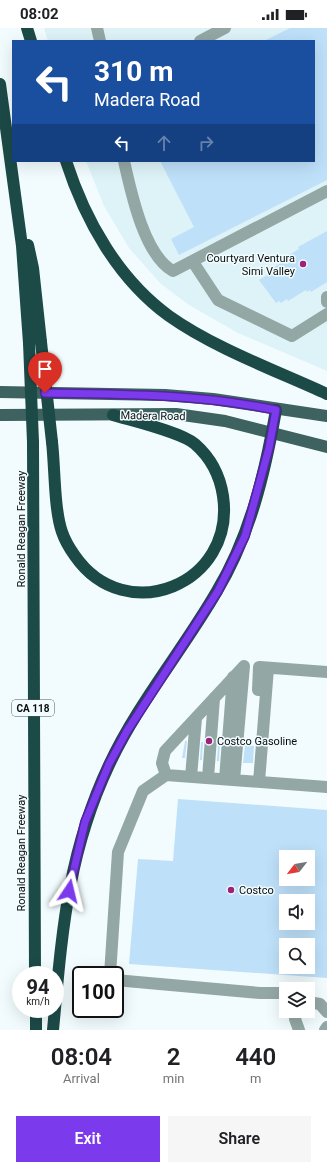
<!DOCTYPE html>
<style>
:root{--surface:#fff;--page:#f6f6f6;--text:#202124;--muted:#757577;--accent:#7c3aed}
body{margin:0;font-family:Roboto,sans-serif;background:var(--page);color:var(--text);height:100vh;display:flex;flex-direction:column;font-size:15px;white-space:nowrap}
*{box-sizing:border-box;margin:0}
p{font-size:13px;color:var(--muted)}
.icon{flex:none;width:22px;height:22px;fill:none;stroke:currentColor;stroke-width:2;stroke-linecap:round;stroke-linejoin:round}
.map{position:relative;height:1002px;overflow:hidden}
.sheet{display:flex;flex-direction:column;background:var(--surface);flex:1}
.sheet>*{flex:none}
.top-card{position:absolute;left:12px;top:12px;width:303px;height:122px;border-radius:0px;box-shadow:0 4px 16px #0002;background:#1a4fa0;color:#fff;overflow:hidden}
.needle{width:26px;rotate:239deg}
.tools{position:absolute;left:279px;top:822px;display:grid;gap:8px}
.tools a{display:grid;place-items:center;width:36px;height:36px;border-radius:0px;background:var(--surface);box-shadow:0 4px 16px #0002;font-size:20px}
.speed{position:absolute;left:12px;top:938px;display:flex;gap:8px;font-size:20px;font-weight:700;text-align:center}
.speed>*{display:grid;place-content:center;width:52px;height:52px;border-radius:50%;background:var(--surface);box-shadow:0 4px 16px #0002;line-height:1}
.speed small{font-size:10px;font-weight:400}
.speed .limit{border:2px solid #111;border-radius:6px;background:#fff;color:#111}
.pin{position:absolute;display:grid;place-items:center;width:34px;height:34px;color:#fff;margin:-41px -17px;border-radius:50% 50% 50% 0;rotate:-45deg;box-shadow:0 0 4px #0007}
.pin .icon{rotate:45deg}
.me{position:absolute;width:44px;margin:-22px;rotate:10deg;stroke-linejoin:round;filter:drop-shadow(0 0 3px #0008)}
.turn{display:flex;align-items:center;gap:14px;height:84px;padding:0 16px;font-size:18px}
.turn .icon{width:52px;height:52px;stroke-width:2.5}
.turn b{display:block;font-size:28px;line-height:34px}
.lanes{display:flex;align-items:center;height:38px;padding:0 16px;background:#0003;justify-content:center;gap:20px;direction:ltr}
.lanes .off{opacity:.35}
.eta{display:flex;justify-content:space-evenly;align-items:center;height:68px;text-align:center}
.eta b{font-size:24px;font-weight:600;line-height:28px}
.action{display:flex;gap:8px;margin-top:auto;padding:8px 16px}
.action a{flex:1;height:46px;border-radius:0px;background:var(--accent);color:#fff;font-size:16px;font-weight:600;line-height:46px;text-align:center}
.action a+a{background:var(--page);color:var(--text)}
.status{display:flex;justify-content:space-between;align-items:center;height:28px;padding:0 20px;background:var(--surface);direction:ltr}
.status svg{height:11px;fill:currentColor}
.map>svg:first-child{display:block}
.built{fill:#ddf3f8}
.building{fill:#bee0f9;fill-rule:evenodd}
.lines{fill:none;stroke-linecap:round;stroke-linejoin:round}
.minor{stroke:#93a7a4;stroke-width:12}
.major{stroke:#3d625f;stroke-width:12}
.highway{stroke:#1c4a47;stroke-width:12}
.highway-bridge{stroke:#1c4a47;stroke-width:12}
.route-casing{stroke:#51269a;stroke-width:10}
.route{stroke:#7c3aed;stroke-width:7}
.poi-dot{fill:#9d227a;stroke:#f2fcfe;stroke-width:1.5}
.labels{text-anchor:middle;dominant-baseline:central;stroke-width:3;stroke-linejoin:round;paint-order:stroke}
.shield{fill:#f2fcfe;stroke:#4f5556;stroke-width:1}
.shield-label{font-size:10px;font-weight:bold;fill:#090d0e}
.poi-label{font-size:11px;fill:#090d0e;stroke:#f2fcfe;text-anchor:start}
.street-label{font-size:11px;fill:#090d0e;stroke:#f2fcfe}
</style>
<div class="status"><b>08:02</b><svg viewBox="0 0 49 12"><path d="M0 12V9h3v3zM5 12V6h3v6zM10 12V3h3v9zM15 12V0h3v12zM26 1h20v11H26zM47 4h2v5h-2z"/></svg></div>
<div class="map">
<svg width="327" height="1002" viewBox="0 0 327 1002">
<rect width="100%" height="100%" fill="#f2fcfe"/>
<path class="built" d="M 44,0 L 327,0 L 327,343 L 238,305 L 189,277 L 161,256 L 129,220 L 104,178 L 86,133 L 314,133 L 314,13 L 48,13 Z"/>
<path class="building" d="M 290,0 L 327,0 L 327,152 L 179,227 L 171,211 L 194,199 L 160,133 L 314,133 L 314,13 L 264,13 Z
M 327,203 L 327,254 L 311,264 L 310,262 L 307,264 L 306,262 L 288,273 L 287,271 L 281,275 L 279,273 L 276,275 L 259,252 L 271,245 L 269,242 L 288,231 L 287,228 L 299,221 L 298,219 Z
M 185,713 L 187,713 L 185,730 L 182,730 Z
M 201,714 L 203,714 L 202,732 L 200,732 Z
M 218,715 L 220,716 L 219,733 L 217,733 Z
M 245,717 L 254,718 L 253,735 L 243,735 Z
M 178,771 L 327,782 L 327,950 L 129,936 L 138,831 L 173,833 ZM 286,829 L 308,829 L 308,851 L 286,851 ZM 286,873 L 308,873 L 308,895 L 286,895 ZM 286,917 L 308,917 L 308,939 L 286,939 Z"/>
<g class="lines">
<path class="minor" d="M 97,0 L 100,13
M 200,13 L 225,0
M 124,133 C 131,164 144,227 173,243 L 327,163
M 193,234 L 218,272 L 292,308 L 327,286
M 327,269 L 327,274
M 260,639 L 327,644
M 258,662 L 259,639
M 166,747 L 162,735 L 165,723 L 244,638
M 191,749 L 196,690
M 208,750 L 214,670
M 225,751 L 233,649
M 234,752 L 244,638
M 259,754 L 268,640
M 110,947 L 118,824 L 143,763 L 166,747 L 327,759
M 115,952 L 260,965 L 286,965
M 308,974 L 320,976 L 327,984
M 297,983 L 295,991 L 299,1002
M 325,1002 L 327,999"/>
<path class="major" d="M 0,364 L 165,367 L 213,371 L 327,388
M 0,387 L 176,386 L 225,393 L 327,419"/>
<path class="highway" d="M 27,0 L 31,13
M 0,56 L 22,218 L 29,315
M 66,133 C 85,192 118,251 169,288 C 214,320 277,343 327,366
M 28,217 L 33,240 L 41,314
M 33,414 L 35,947
M 52,414 C 55,440 54,481 62,504 C 65,513 70,521 75,528 C 126,601 236,556 223,468 C 220,448 211,430 195,416 C 181,404 133,393 113,387
M 36,981 L 36,1002
M 53,1002 C 62,906 67,826 109,737 C 138,675 183,622 217,563 C 250,508 265,445 276,382"/>
<path class="highway-bridge" d="M 41,314 L 52,414
M 29,315 L 33,414"/>
</g>
<g class="lines">
<defs>
<path id="route" d="M 45,365 C 123,366 199,366 276,382 L 269,420 L 245,508 L 218,563 L 127,703 L 109,736 L 85,794 L 69,863"/>
</defs>
<use href="#route" class="route-casing"/>
<use href="#route" class="route"/>
</g>
<g class="poi-dot">
<circle cx="303" cy="236" r="4"/>
<circle cx="209" cy="713" r="4"/>
<circle cx="231" cy="862" r="4"/>
</g>
<g class="labels">
<rect class="shield" x="12" y="672" width="42" height="16" rx="3"/>
<g class="shield-label">
<text x="33" y="680">CA 118</text>
</g>
<g class="poi-label">
<text x="295" y="230" text-anchor="end">Courtyard Ventura<tspan x="295" dy="13">Simi Valley</tspan></text>
<text x="217" y="713">Costco Gasoline</text>
<text x="239" y="862">Costco</text>
</g>
<g class="street-label">
<text transform="translate(153 388) rotate(1)">Madera Road</text>
<text transform="translate(21 501) rotate(-90)">Ronald Reagan Freeway</text>
<text transform="translate(21 825) rotate(-90)">Ronald Reagan Freeway</text>
</g>
</g>
</svg>
<div class="tools">
<a><svg class="needle" viewBox="-14 -14 28 28"><path d="M0-13l5 13h-10z" fill="#e53935"/><path d="M0 13l5-13h-10z" fill="#757577"/></svg></a>
<a><svg class="icon" aria-label="sound" viewBox="0 0 24 24"><path d="M4 9h4l5-4v14l-5-4H4zM17 9q2 3 0 6"/></svg></a>
<a><svg class="icon" aria-label="search" viewBox="0 0 24 24"><circle cx="10" cy="10" r="6"/><path d="M15 15l6 6"/></svg></a>
<a><svg class="icon" aria-label="layers" viewBox="0 0 24 24"><path d="M12 4l9 5-9 5-9-5zM3 14l9 5 9-5"/></svg></a>
</div>
<div class="speed"><div>94<small>km/h</small></div><div class="limit">100</div></div>
<div class="pin" style="left:45px;top:365px;background:#d93025"><svg class="icon" aria-label="arrive" viewBox="0 0 24 24"><path d="M6 21V4h12l-3 4 3 4H6"/></svg></div>
<svg class="me" style="left:69px;top:863px" viewBox="-20 -20 40 40"><path d="M0-17L14 15 0 8-14 15z" fill="#7c3aed" stroke="#fff" stroke-width="4"/></svg>
<div class="top-card">
<div class="turn"><svg class="icon" aria-label="left" viewBox="0 0 24 24"><path d="M17 20v-9H6M10 6l-5 5 5 5"/></svg><div><b>310 m</b>Madera Road</div></div>
<div class="lanes"><svg class="icon" aria-label="left" viewBox="0 0 24 24"><path d="M17 20v-9H6M10 6l-5 5 5 5"/></svg><svg class="icon off" aria-label="ahead" viewBox="0 0 24 24"><path d="M12 20V5M6 11l6-6 6 6"/></svg><svg class="icon off" aria-label="right" viewBox="0 0 24 24"><path d="M7 20v-9h11M14 6l5 5-5 5"/></svg></div>
</div>
</div>
<section class="sheet">
<div class="eta">
<div><b>08:04</b><p>Arrival</p></div>
<div><b>2</b><p>min</p></div>
<div><b>440</b><p>m</p></div>
</div>
<div class="action"><a>Exit</a><a>Share</a></div>
</section>
